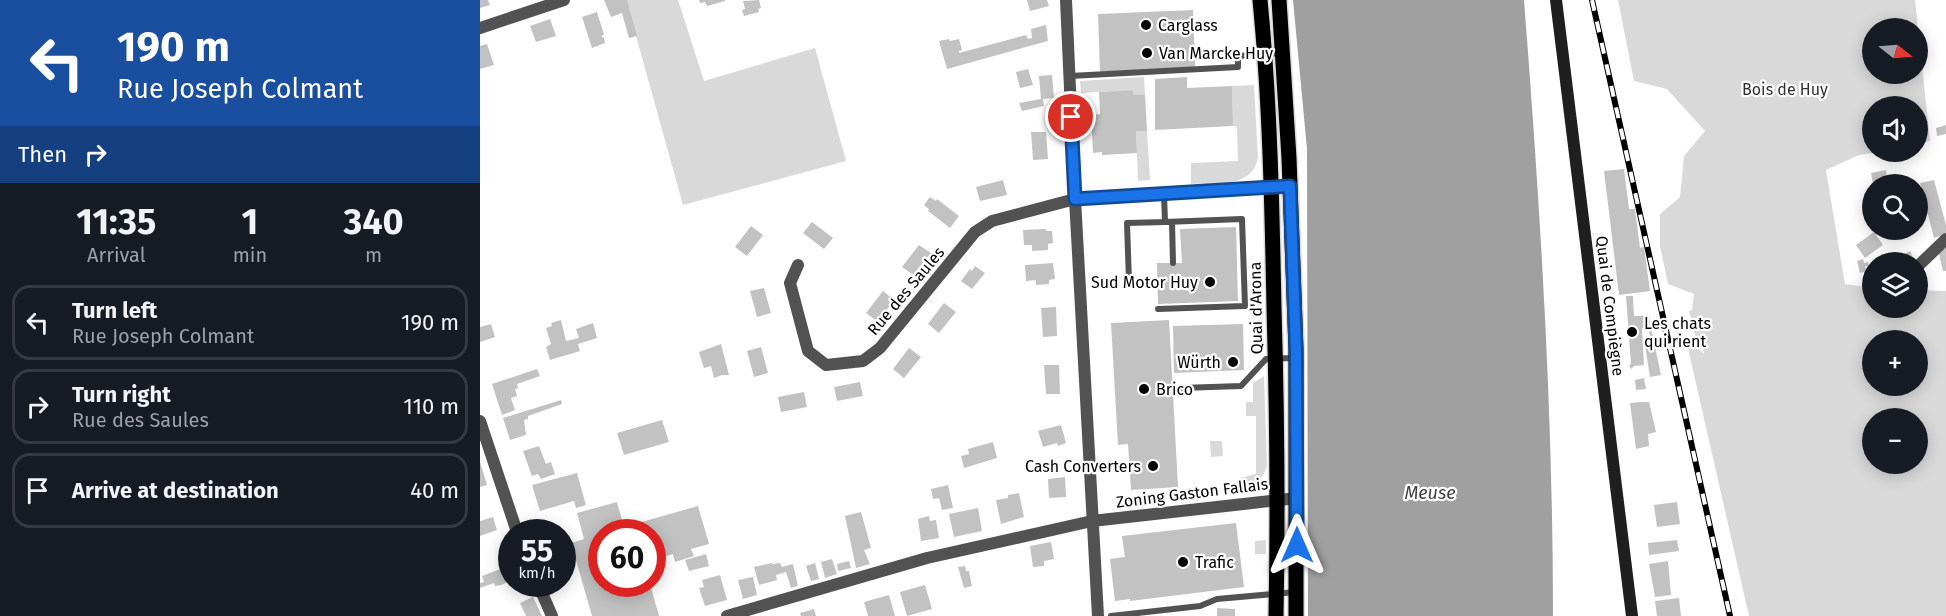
<!DOCTYPE html>
<meta charset="utf-8">
<style>
:root{--surface:#171b24;--page:#20242c;--text:#f1f3f6;--muted:#9ea1a6;--line:#363941}
body{margin:0;font-family:"Fira Sans",sans-serif;background:var(--page);color:var(--text);height:100vh;display:flex;flex-direction:column;font-size:22px;white-space:nowrap}
*{box-sizing:border-box;margin:0}
p{font-size:20px;color:var(--muted)}
.icon{flex:none;width:33px;height:33px;fill:none;stroke:currentColor;stroke-width:2;stroke-linecap:round;stroke-linejoin:round}
.map{position:relative;flex:1;overflow:hidden}
.side{display:flex;flex-direction:column;background:var(--surface);width:480px}
.side>*{flex:none}
.hud{background:#1a4fa0;color:#fff;overflow:hidden}
.needle{width:39px;rotate:107deg}
.tools{position:absolute;left:1382px;top:18px;display:grid;gap:12px}
.tools a{display:grid;place-items:center;width:66px;height:66px;border-radius:50%;background:var(--surface);box-shadow:0 3px 15px #0003;font-size:30px}
.speed{position:absolute;left:18px;top:519px;display:flex;gap:12px;font-size:30px;font-weight:700;text-align:center}
.speed>*{display:grid;place-content:center;width:78px;height:78px;border-radius:50%;background:var(--surface);box-shadow:0 3px 15px #0003;line-height:1}
.speed small{font-size:15px;font-weight:400}
.speed .limit{border:9px solid #d22;background:#fff;color:#111}
.pin{position:absolute;display:grid;place-items:center;width:51px;height:51px;color:#fff;margin:-26px;border:3px solid #fff;border-radius:50%;box-shadow:0 2px 6px #0007}
.me{position:absolute;width:66px;margin:-33px;rotate:0deg;stroke-linejoin:round;filter:drop-shadow(0 0 4px #0008)}
.turn{display:flex;align-items:center;gap:21px;height:126px;padding:0 18px;font-size:27px}
.turn .icon{width:78px;height:78px;stroke-width:2.5}
.turn b{display:block;font-size:42px;line-height:51px}
.then{display:flex;align-items:center;height:57px;padding:0 18px;background:#0003;gap:12px;font-size:22px}
.eta{display:flex;justify-content:space-evenly;align-items:center;height:102px;text-align:center}
.eta b{font-size:36px;font-weight:700;line-height:42px}
ul{padding:0;list-style:none}
li{display:flex;align-items:center;gap:18px;height:75px;margin:0 12px 9px;padding:0 6px;border:3px solid var(--line);border-radius:18px}
li div{flex:1}
li b{display:block;font-size:22px}
li em{font-style:normal}
main{display:flex;flex:1;min-height:0}
.map>svg:first-child{display:block}
.green{fill:#d9d9d9;fill-rule:evenodd}
.water{fill:#a0a0a0}
.building{fill:#c2c2c2}
.lines{fill:none;stroke-linecap:round;stroke-linejoin:round}
.primary-casing{stroke:#dbdbdb;stroke-width:18}
.service{stroke:#525252;stroke-width:6}
.minor{stroke:#525252;stroke-width:12}
.secondary{stroke:#1f1f1f;stroke-width:12}
.primary{stroke:#000;stroke-width:15}
.rail-casing{stroke:#000;stroke-width:6}
.rail{stroke:#fff;stroke-width:4;stroke-dasharray:11;stroke-linecap:butt}
.route-casing{stroke:#114b97;stroke-width:15}
.route{stroke:#1a73e8;stroke-width:10}
.poi-dot{fill:#000;stroke:#fff;stroke-width:2}
.labels{text-anchor:middle;dominant-baseline:central;stroke-width:4.5;stroke-linejoin:round;paint-order:stroke}
.poi-label{font-size:16px;fill:#000;stroke:#fff;text-anchor:start}
.park-label{font-size:16px;fill:#303030;stroke:#fff}
.street-label{font-size:16px;fill:#000;stroke:#fff}
.water-label{font-size:18px;font-style:italic;fill:#414141;stroke:#fff}
</style>
<main>
<section class="side">
<div class="hud">
<div class="turn"><svg class="icon" aria-label="left" viewBox="0 0 24 24"><path d="M17 20v-9H6M10 6l-5 5 5 5"/></svg><div><b>190 m</b>Rue Joseph Colmant</div></div>
<div class="then">Then<svg class="icon" aria-label="right" viewBox="0 0 24 24"><path d="M7 20v-9h11M14 6l5 5-5 5"/></svg></div>
</div>
<div class="eta">
<div><b>11:35</b><p>Arrival</p></div>
<div><b>1</b><p>min</p></div>
<div><b>340</b><p>m</p></div>
</div>
<ul>
<li><svg class="icon" aria-label="left" viewBox="0 0 24 24"><path d="M17 20v-9H6M10 6l-5 5 5 5"/></svg><div><b>Turn left</b><p>Rue Joseph Colmant</p></div><em>190 m</em></li>
<li><svg class="icon" aria-label="right" viewBox="0 0 24 24"><path d="M7 20v-9h11M14 6l5 5-5 5"/></svg><div><b>Turn right</b><p>Rue des Saules</p></div><em>110 m</em></li>
<li><svg class="icon" aria-label="arrive" viewBox="0 0 24 24"><path d="M6 21V4h12l-3 4 3 4H6"/></svg><div><b>Arrive at destination</b></div><em>40 m</em></li>
</ul>
</section>
<div class="map">
<svg width="1466" height="616" viewBox="0 0 1466 616">
<rect width="100%" height="100%" fill="#fff"/>
<path class="green" d="M 146,0 L 198,0 L 224,81 L 335,48 L 366,161 L 203,205 Z
M 1138,0 L 1435,0 L 1450,141 L 1437,143 L 1437,106 L 1392,106 L 1392,152 L 1398,152 L 1379,155 L 1346,170 L 1365,284 L 1392,288 L 1392,308 L 1437,308 L 1437,290 L 1466,291 L 1466,616 L 1269,616 L 1205,335 L 1224,354 L 1222,342 L 1219,342 L 1215,335 L 1209,311 L 1212,310 L 1214,294 L 1188,284 L 1180,246 L 1180,214 L 1200,197 L 1204,156 L 1225,131 L 1187,89 L 1154,81 ZM 1437,28 L 1437,74 L 1392,74 L 1392,28 ZM 1437,340 L 1437,386 L 1392,386 L 1392,340 ZM 1437,418 L 1437,464 L 1392,464 L 1392,418 Z
M 664,77 L 665,95 L 654,95 L 653,90 L 601,93 L 600,81 Z
M 774,85 L 778,157 C 773,189 737,182 711,184 L 711,163 L 758,161 L 757,127 L 753,126 L 752,86 Z
M 656,131 L 667,131 L 670,180 L 658,181 Z
M 784,376 L 787,466 C 782,481 777,486 761,488 L 760,478 L 776,474 L 776,416 L 766,416 L 766,402 L 773,402 L 773,383 Z
M 730,441 L 742,441 L 743,456 L 731,457 Z
M 786,540 L 786,554 L 775,554 L 775,541 Z"/>
<path class="water" d="M 813,0 L 1044,0 C 1060,205 1073,410 1073,616 L 828,616 L 827,149 Z"/>
<path class="building" d="M 0,0 L 8,0 L 10,5 L 0,8 Z
M 124,0 L 147,0 L 157,36 L 149,38 L 142,13 L 131,17 Z
M 219,0 L 245,0 L 245,1 L 227,6 L 225,2 L 220,3 Z
M 279,0 L 281,8 L 278,9 L 279,12 L 264,16 L 262,10 L 265,9 L 263,1 Z
M 547,0 L 567,0 L 569,6 L 550,11 Z
M 713,10 L 715,67 L 620,72 L 618,14 Z
M 117,12 L 124,35 L 121,36 L 124,38 L 125,43 L 112,48 L 102,17 Z
M 70,19 L 76,36 L 56,42 L 50,26 Z
M 566,25 L 568,41 L 467,69 L 459,41 L 469,39 L 470,41 L 479,39 L 482,50 L 479,51 L 479,53 L 546,35 L 548,39 L 552,38 L 551,29 Z
M 7,44 L 14,65 L 0,69 L 0,46 Z
M 548,69 L 553,85 L 540,88 L 536,72 Z
M 572,75 L 574,98 L 563,99 L 564,106 L 542,111 L 539,103 L 561,99 L 559,76 Z
M 707,77 L 707,88 L 752,86 L 753,126 L 675,130 L 675,79 Z
M 653,90 L 654,95 L 665,95 L 667,131 L 656,131 L 657,153 L 622,155 L 622,152 L 613,153 L 611,115 L 620,114 L 619,92 Z
M 1466,125 L 1466,134 L 1457,136 L 1456,128 Z
M 551,132 L 566,132 L 568,159 L 553,160 Z
M 1144,169 L 1149,209 L 1155,209 L 1160,248 L 1164,247 L 1170,291 L 1139,295 L 1124,171 Z
M 1406,170 L 1408,184 L 1393,184 L 1391,173 Z
M 523,180 L 527,195 L 500,201 L 496,187 Z
M 1454,180 L 1466,225 L 1466,234 L 1454,238 L 1440,183 Z
M 450,197 L 456,201 L 457,199 L 479,216 L 470,228 L 448,211 L 449,209 L 444,205 Z
M 332,222 L 353,238 L 344,249 L 323,233 Z
M 271,226 L 283,235 L 267,256 L 255,247 Z
M 756,227 L 758,301 L 678,304 L 677,263 L 702,263 L 700,229 Z
M 566,229 L 566,231 L 572,231 L 573,243 L 568,244 L 568,250 L 552,251 L 552,245 L 544,245 L 543,230 Z
M 1394,232 L 1403,245 L 1385,258 L 1376,245 Z
M 439,245 L 451,253 L 433,275 L 422,267 Z
M 1466,248 L 1466,271 L 1463,271 L 1458,250 Z
M 1430,251 L 1435,262 L 1421,262 L 1418,257 Z
M 1383,259 L 1384,263 L 1388,262 L 1389,266 L 1385,266 L 1387,271 L 1380,273 L 1377,261 Z
M 573,263 L 575,279 L 569,280 L 569,284 L 556,285 L 556,280 L 546,281 L 545,265 Z
M 495,266 L 505,273 L 492,289 L 481,281 L 490,269 L 492,271 Z
M 284,288 L 291,313 L 277,317 L 270,291 Z
M 403,291 L 414,300 L 398,322 L 386,313 Z
M 1146,296 L 1153,296 L 1154,316 L 1169,316 L 1171,327 L 1162,328 L 1164,365 L 1154,366 L 1151,369 L 1149,366 L 1151,364 Z
M 464,303 L 476,312 L 459,333 L 448,324 Z
M 576,307 L 577,336 L 563,337 L 561,308 Z
M 81,320 L 86,341 L 99,338 L 96,329 L 113,323 L 117,338 L 98,344 L 100,351 L 70,360 L 66,347 L 71,344 L 66,328 L 72,326 L 71,323 Z
M 689,320 L 698,487 L 651,490 L 648,444 L 638,445 L 631,323 Z
M 11,324 L 15,337 L 0,342 L 0,327 Z
M 763,324 L 764,370 L 694,373 L 693,326 Z
M 1171,328 L 1181,375 L 1170,377 L 1164,339 L 1170,337 L 1169,329 Z
M 241,344 L 249,375 L 242,375 L 234,378 L 231,366 L 224,368 L 219,352 Z
M 281,347 L 288,373 L 274,377 L 267,351 Z
M 429,348 L 441,357 L 424,378 L 413,369 Z
M 564,365 L 579,365 L 580,394 L 566,394 Z
M 57,369 L 60,376 L 37,384 L 38,388 L 35,389 L 37,396 L 31,398 L 35,410 L 22,415 L 12,384 Z
M 1164,378 L 1166,389 L 1156,390 L 1155,380 Z
M 380,382 L 383,396 L 357,401 L 354,387 Z
M 324,392 L 327,407 L 301,412 L 298,397 Z
M 81,400 L 82,404 L 48,416 L 48,419 L 44,420 L 46,435 L 30,440 L 23,418 Z
M 1160,402 L 1169,402 L 1176,432 L 1168,434 L 1169,446 L 1156,449 L 1150,403 Z
M 182,420 L 189,442 L 144,455 L 137,433 Z
M 581,425 L 586,443 L 578,446 L 577,443 L 563,447 L 558,431 Z
M 513,442 L 517,458 L 484,468 L 481,456 L 489,454 L 488,449 Z
M 59,446 L 66,464 L 71,462 L 75,474 L 61,479 L 58,474 L 52,476 L 43,451 Z
M 0,462 L 7,485 L 0,487 Z
M 97,473 L 106,505 L 96,508 L 94,501 L 60,511 L 52,485 Z
M 585,477 L 586,497 L 569,498 L 568,479 Z
M 468,485 L 473,508 L 462,510 L 459,498 L 453,499 L 451,489 Z
M 539,493 L 544,517 L 521,524 L 516,500 L 528,498 L 528,495 Z
M 137,502 L 144,527 L 218,506 L 229,544 L 211,549 L 214,556 L 195,562 L 193,554 L 172,560 L 172,532 L 122,532 L 122,584 L 170,584 L 179,616 L 112,616 L 91,543 L 104,539 L 97,513 Z
M 1197,502 L 1200,524 L 1177,527 L 1174,505 Z
M 498,508 L 502,531 L 474,537 L 469,514 Z
M 381,512 L 391,548 L 384,550 L 390,564 L 376,568 L 365,516 Z
M 449,516 L 450,521 L 456,520 L 459,538 L 441,541 L 438,519 Z
M 13,517 L 17,530 L 0,536 L 0,521 Z
M 756,523 L 764,587 L 650,601 L 650,599 L 635,601 L 630,559 L 645,557 L 642,536 Z
M 1197,540 L 1199,551 L 1169,555 L 1168,543 Z
M 571,542 L 574,559 L 564,561 L 564,566 L 553,567 L 550,546 Z
M 226,554 L 229,566 L 209,571 L 205,560 Z
M 352,559 L 357,574 L 345,578 L 341,562 Z
M 369,561 L 371,568 L 358,571 L 357,564 Z
M 1188,561 L 1191,595 L 1175,597 L 1169,564 Z
M 32,562 L 32,580 L 21,585 L 15,586 L 14,583 L 0,588 L 0,583 L 4,582 L 2,576 L 20,569 L 19,567 Z
M 292,563 L 293,564 L 300,563 L 302,567 L 313,564 L 318,586 L 311,588 L 306,572 L 296,575 L 297,580 L 279,585 L 274,567 Z
M 335,563 L 339,579 L 331,581 L 326,566 Z
M 485,566 L 486,571 L 489,571 L 492,586 L 484,588 L 478,567 Z
M 240,575 L 247,600 L 225,606 L 219,588 L 224,587 L 222,580 Z
M 273,577 L 277,595 L 263,599 L 258,580 Z
M 445,585 L 452,609 L 427,616 L 420,592 Z
M 409,595 L 415,616 L 388,616 L 384,602 Z
M 53,597 L 62,616 L 46,616 L 40,603 Z
M 1199,598 L 1201,616 L 1177,616 L 1175,601 Z
M 737,608 L 755,609 L 755,616 L 737,616 Z
M 334,609 L 336,616 L 321,616 L 320,613 Z"/>
<g class="lines">
<defs>
<path id="primary" d="M 780,0 C 790,102 792,205 794,308 C 797,411 798,513 796,616
M 799,0 L 809,158 L 816,349 L 816,616"/>
</defs>
<use href="#primary" class="primary-casing"/>
<path class="service" d="M 590,76 L 758,67 L 758,56 L 803,53
M 692,222 L 693,263
M 649,282 L 647,223 L 685,222
M 678,309 L 765,306 L 762,219 L 685,222 L 684,194
M 701,388 L 761,386 L 786,359 L 815,358
M 631,616 L 720,606 L 737,599 L 816,592"/>
<path class="minor" d="M 586,0 L 595,199 L 618,616
M 0,28 L 84,0
M 318,265 L 310,283 L 328,351 L 346,365 L 383,361 L 400,348 L 495,232 L 512,221 L 595,199 L 810,186
M 1437,267 L 1466,239
M 0,421 L 37,532
M 58,584 L 72,616
M 247,616 L 447,558 L 612,521 L 817,498"/>
<path class="secondary" d="M 1076,0 L 1152,616"/>
<use href="#primary" class="primary"/>
<defs>
<path id="rail" d="M 1112,0 L 1250,616"/>
</defs>
<use href="#rail" class="rail-casing"/>
<use href="#rail" class="rail"/>
</g>
<g class="lines">
<defs>
<path id="route" d="M 591,117 L 595,199 L 810,186 L 816,350 L 817,545"/>
</defs>
<use href="#route" class="route-casing"/>
<use href="#route" class="route"/>
</g>
<g class="poi-dot">
<circle cx="666" cy="25" r="6"/>
<circle cx="667" cy="53" r="6"/>
<circle cx="730" cy="282" r="6"/>
<circle cx="1152" cy="332" r="6"/>
<circle cx="753" cy="362" r="6"/>
<circle cx="664" cy="389" r="6"/>
<circle cx="673" cy="466" r="6"/>
<circle cx="703" cy="562" r="6"/>
</g>
<g class="labels">
<g class="poi-label">
<text x="678" y="25">Carglass</text>
<text x="679" y="53">Van Marcke Huy</text>
<text x="718" y="282" text-anchor="end">Sud Motor Huy</text>
<text x="1164" y="323">Les chats<tspan x="1164" dy="18">qui rient</tspan></text>
<text x="741" y="362" text-anchor="end">Würth</text>
<text x="676" y="389">Brico</text>
<text x="661" y="466" text-anchor="end">Cash Converters</text>
<text x="715" y="562">Trafic</text>
</g>
<g class="park-label">
<text x="1305" y="89">Bois de Huy</text>
</g>
<g class="street-label">
<text transform="translate(426 291) rotate(-50)">Rue des Saules</text>
<text transform="translate(1130 306) rotate(83)">Quai de Compiègne</text>
<text transform="translate(776 308) rotate(-91)">Quai d'Arona</text>
<text transform="translate(712 493) rotate(-7)">Zoning Gaston Fallais</text>
</g>
<g class="water-label">
<text x="950" y="493">Meuse</text>
</g>
</g>
</svg>
<div class="tools">
<a><svg class="needle" viewBox="-14 -14 28 28"><path d="M0-13l5 13h-10z" fill="#e53935"/><path d="M0 13l5-13h-10z" fill="#9ea1a6"/></svg></a>
<a><svg class="icon" aria-label="sound" viewBox="0 0 24 24"><path d="M4 9h4l5-4v14l-5-4H4zM17 9q2 3 0 6"/></svg></a>
<a><svg class="icon" aria-label="search" viewBox="0 0 24 24"><circle cx="10" cy="10" r="6"/><path d="M15 15l6 6"/></svg></a>
<a><svg class="icon" aria-label="layers" viewBox="0 0 24 24"><path d="M12 4l9 5-9 5-9-5zM3 14l9 5 9-5"/></svg></a>
<a>+</a>
<a>−</a>
</div>
<div class="speed"><div>55<small>km/h</small></div><div class="limit">60</div></div>
<div class="pin" style="left:591px;top:117px;background:#d93025"><svg class="icon" aria-label="arrive" viewBox="0 0 24 24"><path d="M6 21V4h12l-3 4 3 4H6"/></svg></div>
<svg class="me" style="left:817px;top:545px" viewBox="-20 -20 40 40"><path d="M0-17L14 15 0 8-14 15z" fill="#1a73e8" stroke="#fff" stroke-width="4"/></svg>
</div>
</main>
